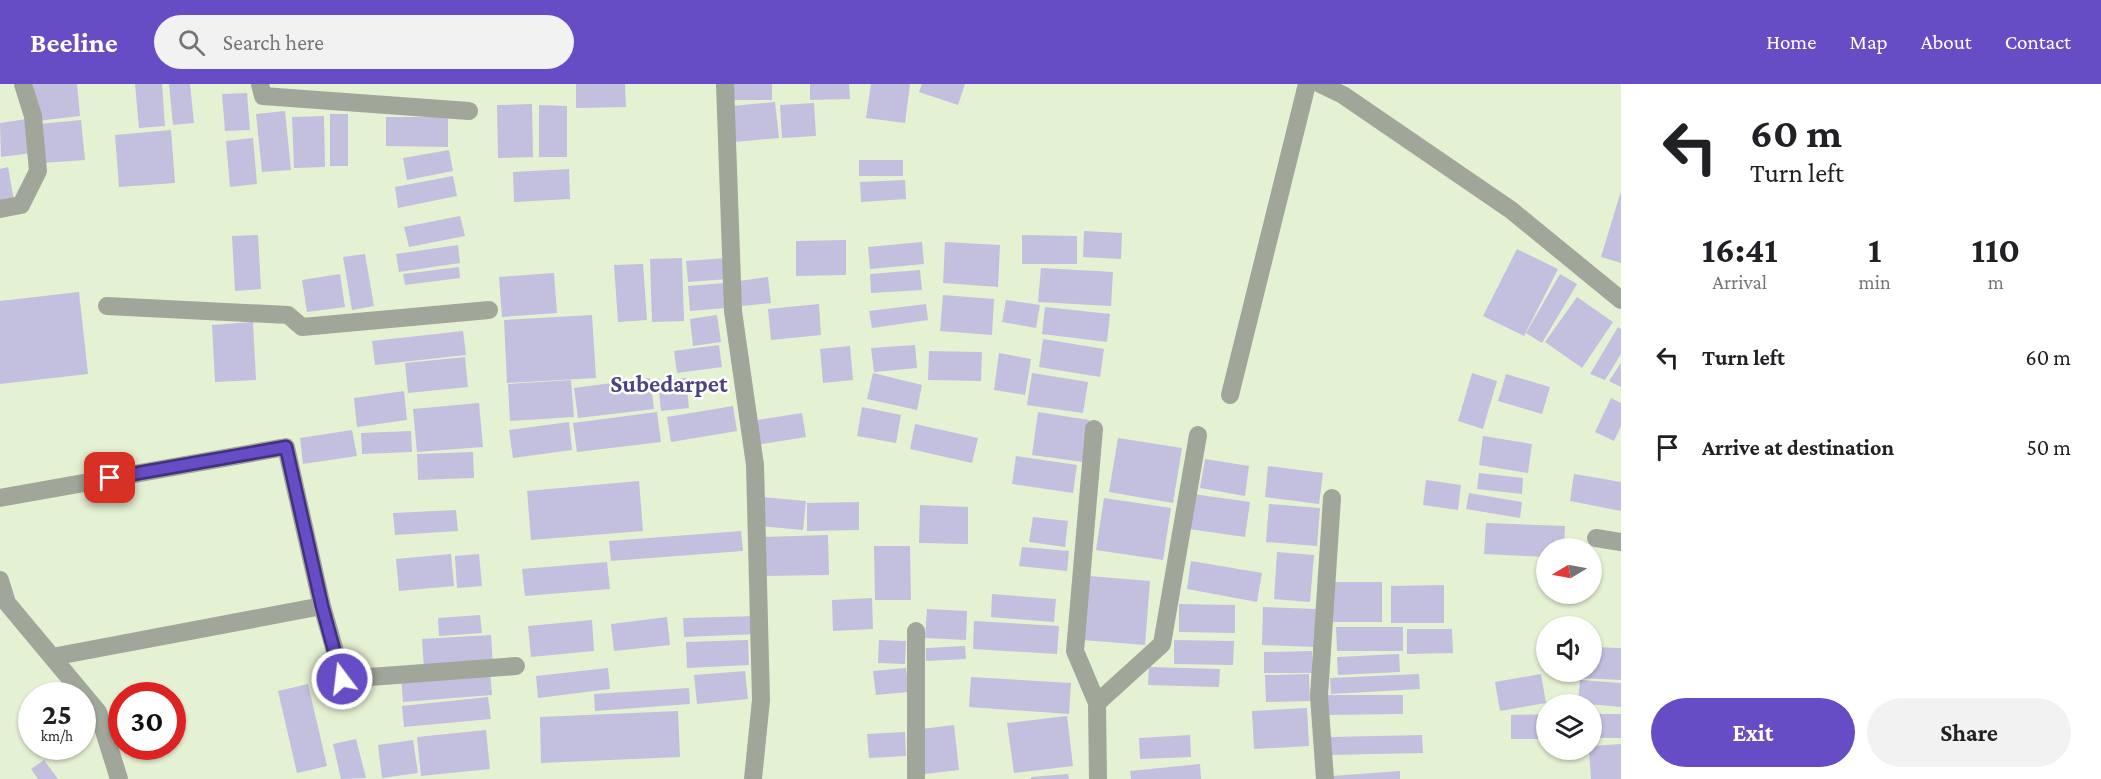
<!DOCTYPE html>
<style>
:root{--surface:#fff;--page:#f2f2f2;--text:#202124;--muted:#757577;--accent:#664cc5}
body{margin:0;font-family:"Crimson Pro",serif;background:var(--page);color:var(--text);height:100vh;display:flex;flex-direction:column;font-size:22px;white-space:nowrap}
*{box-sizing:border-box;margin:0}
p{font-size:20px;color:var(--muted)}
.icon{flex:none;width:33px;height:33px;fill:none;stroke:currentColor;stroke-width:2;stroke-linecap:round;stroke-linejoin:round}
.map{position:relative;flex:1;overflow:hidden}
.side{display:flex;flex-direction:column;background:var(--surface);width:480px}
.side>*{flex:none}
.hud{background:#fff;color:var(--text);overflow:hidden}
.needle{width:39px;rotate:260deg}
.tools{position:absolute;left:1536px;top:454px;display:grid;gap:12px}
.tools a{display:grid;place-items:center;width:66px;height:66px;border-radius:50%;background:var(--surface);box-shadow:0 2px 4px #0004;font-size:30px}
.speed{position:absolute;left:18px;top:598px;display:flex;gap:12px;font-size:30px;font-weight:700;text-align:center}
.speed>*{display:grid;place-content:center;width:78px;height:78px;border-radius:50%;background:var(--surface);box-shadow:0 2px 4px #0004;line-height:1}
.speed small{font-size:15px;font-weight:400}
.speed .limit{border:9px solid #d22;background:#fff;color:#111}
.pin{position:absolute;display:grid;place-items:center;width:51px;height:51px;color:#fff;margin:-26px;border-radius:12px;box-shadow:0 3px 9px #0006}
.me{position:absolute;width:66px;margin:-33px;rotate:345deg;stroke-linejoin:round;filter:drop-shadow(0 0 4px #0008)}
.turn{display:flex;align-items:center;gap:21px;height:126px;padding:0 30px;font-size:27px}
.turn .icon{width:78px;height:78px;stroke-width:2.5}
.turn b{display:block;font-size:42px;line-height:51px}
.eta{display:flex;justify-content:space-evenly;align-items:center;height:102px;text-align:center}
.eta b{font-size:36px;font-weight:700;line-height:42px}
.action{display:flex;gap:12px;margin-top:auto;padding:12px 30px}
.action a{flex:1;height:69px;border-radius:36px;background:var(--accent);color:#fff;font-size:24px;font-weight:700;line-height:69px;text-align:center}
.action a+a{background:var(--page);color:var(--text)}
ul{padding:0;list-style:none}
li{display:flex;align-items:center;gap:18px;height:90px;padding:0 30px}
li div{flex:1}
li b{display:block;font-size:22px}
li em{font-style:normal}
header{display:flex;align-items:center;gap:36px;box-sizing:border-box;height:84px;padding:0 30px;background:var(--accent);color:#fff}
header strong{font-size:28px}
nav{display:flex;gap:33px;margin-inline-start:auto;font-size:21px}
.search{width:420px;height:54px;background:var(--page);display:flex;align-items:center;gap:15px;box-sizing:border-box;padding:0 21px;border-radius:33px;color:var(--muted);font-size:22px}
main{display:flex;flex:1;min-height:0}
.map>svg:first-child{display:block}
.building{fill:#c2c0de}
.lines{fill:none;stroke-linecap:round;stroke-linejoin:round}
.minor{stroke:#a1a69a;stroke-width:18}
.route-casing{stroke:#423180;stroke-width:15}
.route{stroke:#664cc5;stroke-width:10}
.labels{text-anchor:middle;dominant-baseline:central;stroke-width:5;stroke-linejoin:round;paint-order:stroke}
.quarter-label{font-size:24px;font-weight:bold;fill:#4d4482;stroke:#fff}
</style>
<header>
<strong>Beeline</strong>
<div class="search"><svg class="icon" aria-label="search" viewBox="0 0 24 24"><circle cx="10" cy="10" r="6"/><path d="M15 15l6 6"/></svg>Search here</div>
<nav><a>Home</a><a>Map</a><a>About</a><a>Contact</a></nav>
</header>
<main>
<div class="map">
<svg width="1621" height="695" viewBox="0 0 1621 695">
<rect width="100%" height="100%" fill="#e5f1d3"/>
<path class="building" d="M 33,0 L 77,0 L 80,32 L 37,37 Z
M 135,0 L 162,0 L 165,42 L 139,44 Z
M 169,0 L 190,0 L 194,39 L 173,41 Z
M 576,0 L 625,0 L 626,23 L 576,24 Z
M 729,0 L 772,0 L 772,16 L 730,16 Z
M 810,0 L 849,0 L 850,15 L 810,16 Z
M 871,0 L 910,0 L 905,39 L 866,34 Z
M 922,0 L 965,0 L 958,21 L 919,8 Z
M 247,9 L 250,46 L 225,47 L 222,10 Z
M 775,18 L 779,54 L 735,58 L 732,22 Z
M 814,19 L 816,52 L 782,54 L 780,21 Z
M 532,20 L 533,73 L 498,74 L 497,21 Z
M 539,21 L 567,22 L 567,73 L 539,73 Z
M 285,27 L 291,86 L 262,88 L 256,30 Z
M 330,30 L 348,30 L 348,82 L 330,82 Z
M 324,32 L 325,83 L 294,84 L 292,33 Z
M 386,33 L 448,33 L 448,63 L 386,62 Z
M 27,35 L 32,69 L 1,73 L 0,39 Z
M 81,36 L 85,76 L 42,79 L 39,40 Z
M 171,46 L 175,99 L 119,103 L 115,51 Z
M 253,54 L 257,100 L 230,103 L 226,57 Z
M 449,66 L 453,87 L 407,96 L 403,74 Z
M 859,76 L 903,76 L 903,92 L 859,92 Z
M 8,83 L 14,117 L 0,119 L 0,85 Z
M 569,85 L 570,115 L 514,118 L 513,88 Z
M 453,92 L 457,112 L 398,124 L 395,103 Z
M 905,96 L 906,115 L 861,118 L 860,98 Z
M 1621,107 L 1621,179 L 1601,173 Z
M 460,132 L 465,152 L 409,163 L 404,143 Z
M 1084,147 L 1122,149 L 1121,175 L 1083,173 Z
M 258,151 L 261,205 L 235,207 L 232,152 Z
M 1022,151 L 1077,152 L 1077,180 L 1022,180 Z
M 846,156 L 846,191 L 796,192 L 796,157 Z
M 922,158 L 924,180 L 870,185 L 868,163 Z
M 945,158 L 1000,161 L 998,203 L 943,199 Z
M 458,161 L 460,179 L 399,188 L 396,170 Z
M 1517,165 L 1558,185 L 1524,252 L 1483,232 Z
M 365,170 L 374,222 L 352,226 L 343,173 Z
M 682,174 L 684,237 L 652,238 L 650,175 Z
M 727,174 L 729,195 L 688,198 L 686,177 Z
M 643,180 L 647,236 L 618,238 L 614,181 Z
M 459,183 L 460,194 L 405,201 L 403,190 Z
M 1041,184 L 1113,188 L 1111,222 L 1038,218 Z
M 920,186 L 922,206 L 871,209 L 870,190 Z
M 554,189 L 557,229 L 502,233 L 499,193 Z
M 340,190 L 345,223 L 307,228 L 302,196 Z
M 1560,190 L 1577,200 L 1542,259 L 1526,249 Z
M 768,193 L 771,219 L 742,222 L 739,197 Z
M 724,199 L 726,224 L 690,227 L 688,202 Z
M 79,208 L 88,290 L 0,300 L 0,217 Z
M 943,211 L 994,215 L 992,251 L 940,247 Z
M 1577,213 L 1613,238 L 1582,284 L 1545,258 Z
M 1006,216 L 1040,221 L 1036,244 L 1002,238 Z
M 819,220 L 821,251 L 771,256 L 768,225 Z
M 926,220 L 928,236 L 872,244 L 869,227 Z
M 1045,223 L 1110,230 L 1107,258 L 1042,250 Z
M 592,231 L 596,294 L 507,299 L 504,236 Z
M 717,231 L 721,258 L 693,262 L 690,235 Z
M 253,238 L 256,296 L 215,298 L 212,241 Z
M 1618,243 L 1621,245 L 1621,270 L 1605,296 L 1590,290 Z
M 463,247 L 466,271 L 375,281 L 372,257 Z
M 1043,255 L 1104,265 L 1100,293 L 1039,283 Z
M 719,261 L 722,283 L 677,289 L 674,267 Z
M 915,261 L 917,284 L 874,288 L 871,264 Z
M 850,262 L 853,296 L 823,299 L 820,265 Z
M 929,267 L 982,268 L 981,297 L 928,296 Z
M 999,269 L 1031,275 L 1025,311 L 994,306 Z
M 465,273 L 468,303 L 408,309 L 405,279 Z
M 1621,279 L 1621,303 L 1609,297 Z
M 873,289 L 922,301 L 917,326 L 867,315 Z
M 1032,289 L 1088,298 L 1083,329 L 1027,321 Z
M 1472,289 L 1497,297 L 1483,345 L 1458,337 Z
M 1506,290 L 1550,303 L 1542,330 L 1498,317 Z
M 650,294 L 654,325 L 578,334 L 574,304 Z
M 686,294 L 689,324 L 661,327 L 658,297 Z
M 571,296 L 574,333 L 510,337 L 508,300 Z
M 404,307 L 407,336 L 357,343 L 354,314 Z
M 1611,314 L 1621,319 L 1621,342 L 1614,357 L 1595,348 Z
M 479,319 L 483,363 L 417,368 L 413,325 Z
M 733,322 L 737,347 L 671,358 L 667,333 Z
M 862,323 L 901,331 L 896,359 L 857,352 Z
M 657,328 L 661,358 L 577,368 L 573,339 Z
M 1038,328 L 1089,336 L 1083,378 L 1032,371 Z
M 802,329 L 806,353 L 755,361 L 751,337 Z
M 569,338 L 572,366 L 513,374 L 509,346 Z
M 915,340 L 978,354 L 972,379 L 910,365 Z
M 352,346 L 357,372 L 303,380 L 300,354 Z
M 411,347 L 412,368 L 362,370 L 361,349 Z
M 1483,352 L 1532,360 L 1528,389 L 1479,381 Z
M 1118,354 L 1182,364 L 1173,419 L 1109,408 Z
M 473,368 L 474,394 L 418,396 L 417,370 Z
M 1016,372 L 1077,381 L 1073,409 L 1012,400 Z
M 1205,375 L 1249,382 L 1245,412 L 1200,404 Z
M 1268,382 L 1323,389 L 1319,420 L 1265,413 Z
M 1479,389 L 1523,394 L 1522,410 L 1477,405 Z
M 1574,390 L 1621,398 L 1621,427 L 1570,417 Z
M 1426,396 L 1461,401 L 1458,426 L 1423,421 Z
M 639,397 L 643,447 L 531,456 L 527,407 Z
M 1469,409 L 1522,418 L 1520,434 L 1466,425 Z
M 1193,410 L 1250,418 L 1245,453 L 1188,445 Z
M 762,413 L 806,417 L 803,446 L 759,442 Z
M 1104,414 L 1171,424 L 1163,476 L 1096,466 Z
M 859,418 L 859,446 L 807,447 L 807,419 Z
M 1269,420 L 1320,424 L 1317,462 L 1266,458 Z
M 920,421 L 968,423 L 968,460 L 919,459 Z
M 456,426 L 458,447 L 395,451 L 393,429 Z
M 1033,433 L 1068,437 L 1065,463 L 1029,458 Z
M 1486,439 L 1565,442 L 1564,465 L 1546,465 L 1546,473 L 1484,470 Z
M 741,447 L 743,467 L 611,477 L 609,457 Z
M 828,451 L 829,491 L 764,492 L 763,453 Z
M 874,462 L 910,462 L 911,516 L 875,516 Z
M 1022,463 L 1069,467 L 1067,487 L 1019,482 Z
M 1277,468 L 1314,471 L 1310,518 L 1274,515 Z
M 451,470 L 454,502 L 399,507 L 396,475 Z
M 479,470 L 482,502 L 457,504 L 455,472 Z
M 1191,477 L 1262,489 L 1257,518 L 1187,505 Z
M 607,478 L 610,505 L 525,512 L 522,485 Z
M 1089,492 L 1150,497 L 1145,561 L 1083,556 Z
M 1333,498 L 1382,498 L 1382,538 L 1333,538 Z
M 1444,501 L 1444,539 L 1391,539 L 1391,502 Z
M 992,510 L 1056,515 L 1054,538 L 991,533 Z
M 872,514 L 873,545 L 833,547 L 832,516 Z
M 1179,520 L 1235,521 L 1235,549 L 1179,548 Z
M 1263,523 L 1316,525 L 1314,563 L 1262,561 Z
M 927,525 L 967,527 L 966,556 L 925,554 Z
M 480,531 L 482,549 L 439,552 L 438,534 Z
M 757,532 L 758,550 L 684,553 L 683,534 Z
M 667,533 L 670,561 L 614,567 L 611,540 Z
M 592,536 L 594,567 L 531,573 L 528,542 Z
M 974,537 L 1059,542 L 1057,570 L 973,565 Z
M 1336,543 L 1403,543 L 1403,567 L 1337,567 Z
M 1407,545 L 1452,545 L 1453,569 L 1407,570 Z
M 491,551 L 493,581 L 424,586 L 422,555 Z
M 748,556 L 749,581 L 687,584 L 686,558 Z
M 879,556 L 906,557 L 905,580 L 878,579 Z
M 1174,556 L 1234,557 L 1233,581 L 1174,580 Z
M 965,562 L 966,575 L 926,577 L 926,564 Z
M 1592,563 L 1621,564 L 1621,596 L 1577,594 L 1578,588 L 1592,588 Z
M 1312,567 L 1312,589 L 1264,589 L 1264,568 Z
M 1399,570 L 1400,588 L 1338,591 L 1337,573 Z
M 1149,583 L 1220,585 L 1219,603 L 1148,601 Z
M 608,584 L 610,605 L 538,614 L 536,592 Z
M 906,584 L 909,608 L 876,611 L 873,587 Z
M 490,586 L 492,611 L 403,618 L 401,593 Z
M 745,587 L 748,615 L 697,620 L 694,591 Z
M 1309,590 L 1310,617 L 1266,618 L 1265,591 Z
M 1419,590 L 1420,605 L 1331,610 L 1330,594 Z
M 1541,590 L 1546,619 L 1500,627 L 1495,598 Z
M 971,593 L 1071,599 L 1069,630 L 969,623 Z
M 1580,596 L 1621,599 L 1621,623 L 1578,619 Z
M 308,600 L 327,682 L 297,689 L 278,607 Z
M 689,604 L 690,620 L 595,627 L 594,610 Z
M 1328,611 L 1403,611 L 1403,630 L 1328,631 Z
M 488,613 L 491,635 L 404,643 L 402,622 Z
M 1307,624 L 1309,662 L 1254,665 L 1252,627 Z
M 678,627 L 680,673 L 541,679 L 540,633 Z
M 1546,630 L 1546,655 L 1511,655 L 1511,631 Z
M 1592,630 L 1621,630 L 1621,654 L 1592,654 Z
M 1067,632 L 1073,682 L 1014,689 L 1007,639 Z
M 954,641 L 959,686 L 925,690 L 921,645 Z
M 486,646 L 490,685 L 421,692 L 417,653 Z
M 905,648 L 906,672 L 869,674 L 867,650 Z
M 1190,651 L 1191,673 L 1140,675 L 1139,654 Z
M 1422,651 L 1423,669 L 1330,671 L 1330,653 Z
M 356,655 L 366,694 L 341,695 L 333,660 Z
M 413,656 L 418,689 L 382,694 L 378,661 Z
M 1621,660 L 1621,695 L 1591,695 L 1589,666 L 1592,666 L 1592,662 Z
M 44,676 L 58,695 L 38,695 L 31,685 Z
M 1200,680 L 1201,695 L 1131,695 L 1130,687 Z
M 1400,687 L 1400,695 L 1333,695 L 1332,692 Z
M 1068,690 L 1069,695 L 1031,695 L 1031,693 Z"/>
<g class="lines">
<path class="minor" d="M 260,0 L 263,12 L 469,27
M 725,0 L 733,227 L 755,381 L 761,616 L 753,695
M 1320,0 L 1343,11 L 1511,126 L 1621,216
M 0,125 L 21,121 L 38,87 L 33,32 L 23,0
M 107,222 L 288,231 L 302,243 L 489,226
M 1230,311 L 1307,0
M 1094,345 L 1075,567 L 1097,619
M 0,414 L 286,363 L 322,522 L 52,573
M 1596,454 L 1621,458
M 0,496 L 7,519 L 98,628 L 119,695
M 322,522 L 343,595 L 516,582
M 916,695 L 916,547
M 1098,695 L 1097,619 L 1162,560 L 1198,351
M 1325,695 L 1319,612 L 1332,414"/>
</g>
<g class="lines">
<defs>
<path id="route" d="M 110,394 L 286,363 L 322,522 L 342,595"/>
</defs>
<use href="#route" class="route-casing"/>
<use href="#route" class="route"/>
</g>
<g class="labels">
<g class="quarter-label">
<text x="669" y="299">Subedarpet</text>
</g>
</g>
</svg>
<div class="tools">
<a><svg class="needle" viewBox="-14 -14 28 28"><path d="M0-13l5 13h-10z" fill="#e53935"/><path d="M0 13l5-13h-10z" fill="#757577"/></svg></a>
<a><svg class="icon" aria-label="sound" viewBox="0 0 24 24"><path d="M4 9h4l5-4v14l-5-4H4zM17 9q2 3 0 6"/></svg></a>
<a><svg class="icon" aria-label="layers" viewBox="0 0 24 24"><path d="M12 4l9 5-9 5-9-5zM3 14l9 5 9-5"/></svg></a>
</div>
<div class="speed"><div>25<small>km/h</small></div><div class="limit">30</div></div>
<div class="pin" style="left:110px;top:394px;background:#d93025"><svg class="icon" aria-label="arrive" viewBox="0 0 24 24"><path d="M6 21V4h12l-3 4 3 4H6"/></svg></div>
<svg class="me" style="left:342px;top:595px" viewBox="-20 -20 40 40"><circle r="17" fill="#664cc5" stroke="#fff" stroke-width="3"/><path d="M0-11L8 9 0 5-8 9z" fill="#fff"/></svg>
</div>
<section class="side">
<div class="hud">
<div class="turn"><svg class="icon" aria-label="left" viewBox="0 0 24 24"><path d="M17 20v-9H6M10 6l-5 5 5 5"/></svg><div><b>60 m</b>Turn left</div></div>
</div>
<div class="eta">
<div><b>16:41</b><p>Arrival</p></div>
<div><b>1</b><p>min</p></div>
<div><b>110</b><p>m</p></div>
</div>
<ul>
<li><svg class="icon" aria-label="left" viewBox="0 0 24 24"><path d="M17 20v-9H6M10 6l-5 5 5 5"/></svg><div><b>Turn left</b></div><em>60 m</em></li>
<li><svg class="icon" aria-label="arrive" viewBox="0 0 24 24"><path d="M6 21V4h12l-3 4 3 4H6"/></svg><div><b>Arrive at destination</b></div><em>50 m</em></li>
</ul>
<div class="action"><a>Exit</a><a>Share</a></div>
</section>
</main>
